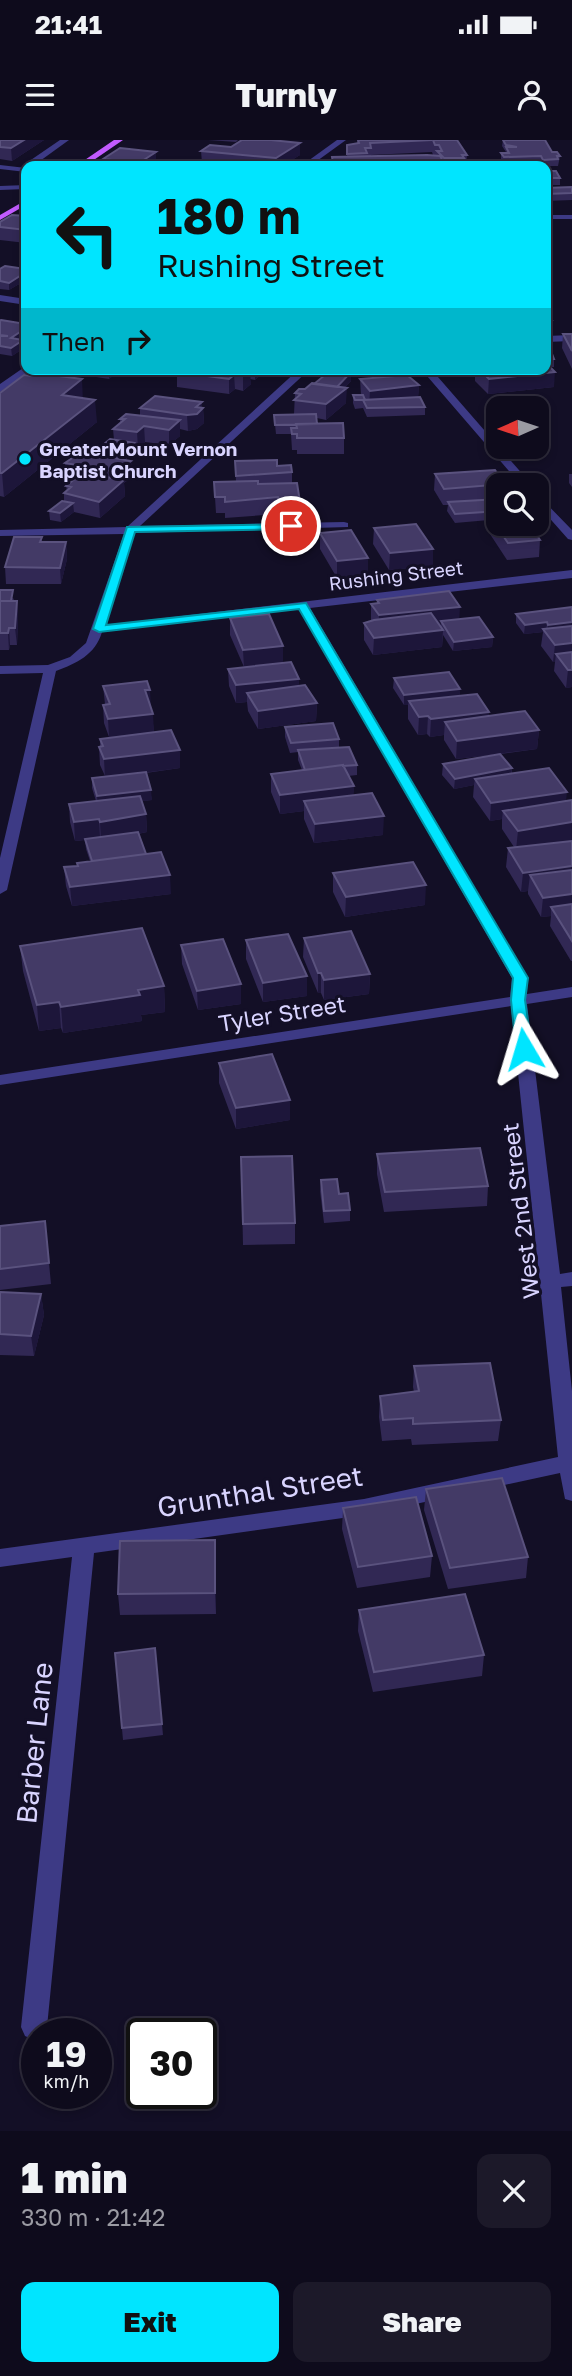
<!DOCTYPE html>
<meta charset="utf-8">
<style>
:root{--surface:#0e0b1c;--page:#1c1929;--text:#f1f3f6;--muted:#9b9ba3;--line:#2e2b3b;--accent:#00e5ff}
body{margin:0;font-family:"Golos Text",sans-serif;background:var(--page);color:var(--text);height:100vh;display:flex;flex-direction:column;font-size:26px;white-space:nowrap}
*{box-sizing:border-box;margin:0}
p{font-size:23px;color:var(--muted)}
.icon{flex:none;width:38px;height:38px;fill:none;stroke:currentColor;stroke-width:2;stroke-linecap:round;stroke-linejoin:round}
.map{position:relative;height:1991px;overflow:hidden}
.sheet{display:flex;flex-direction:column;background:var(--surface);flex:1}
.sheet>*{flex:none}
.top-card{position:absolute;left:21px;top:21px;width:530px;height:214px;border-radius:14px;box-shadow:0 4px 10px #0003,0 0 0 2px var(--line);background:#00e5ff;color:#111;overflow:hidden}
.needle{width:46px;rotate:267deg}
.tools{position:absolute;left:486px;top:256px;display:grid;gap:14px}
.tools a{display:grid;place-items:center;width:63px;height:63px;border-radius:14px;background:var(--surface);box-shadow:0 4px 10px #0003,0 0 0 2px var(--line);font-size:35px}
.speed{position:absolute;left:21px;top:1878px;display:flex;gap:14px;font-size:35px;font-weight:700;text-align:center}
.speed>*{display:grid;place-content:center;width:91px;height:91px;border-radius:50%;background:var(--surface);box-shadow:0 4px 10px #0003,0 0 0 2px var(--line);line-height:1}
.speed small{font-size:18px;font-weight:400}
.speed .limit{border:4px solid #111;border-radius:10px;background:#fff;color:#111}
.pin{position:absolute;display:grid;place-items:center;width:60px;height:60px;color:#fff;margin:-30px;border:4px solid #fff;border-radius:50%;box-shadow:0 2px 7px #0007}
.me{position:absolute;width:77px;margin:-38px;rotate:353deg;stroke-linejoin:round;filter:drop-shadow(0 0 5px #0008)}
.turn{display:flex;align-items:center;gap:24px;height:147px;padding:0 21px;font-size:32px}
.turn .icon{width:91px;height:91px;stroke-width:2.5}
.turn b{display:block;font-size:49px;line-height:60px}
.then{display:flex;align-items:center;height:66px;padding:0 21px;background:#0003;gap:14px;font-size:26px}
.round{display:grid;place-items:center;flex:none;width:74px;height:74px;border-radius:14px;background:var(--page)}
.summary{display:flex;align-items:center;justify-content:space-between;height:119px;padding:0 21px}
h1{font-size:42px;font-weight:800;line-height:52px}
.action{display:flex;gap:14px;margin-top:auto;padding:14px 21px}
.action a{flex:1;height:80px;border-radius:14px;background:var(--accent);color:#111;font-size:28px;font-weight:800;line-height:80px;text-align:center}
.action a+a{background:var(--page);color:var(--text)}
.status{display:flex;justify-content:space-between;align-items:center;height:49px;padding:0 35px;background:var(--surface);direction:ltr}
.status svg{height:19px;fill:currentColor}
header{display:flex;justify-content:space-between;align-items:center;height:91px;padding:0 21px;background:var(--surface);font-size:32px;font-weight:800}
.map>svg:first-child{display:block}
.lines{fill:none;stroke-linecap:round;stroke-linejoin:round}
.minor{fill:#3d3a85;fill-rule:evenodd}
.major{fill:#c25bff;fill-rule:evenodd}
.wall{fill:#312854;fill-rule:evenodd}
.shaded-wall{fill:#1d163a}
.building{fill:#433a66;stroke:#5a527e;stroke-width:2}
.route{fill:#00e5ff;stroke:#0095a6;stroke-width:2}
.poi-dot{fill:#00e5ff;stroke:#130f26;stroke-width:2.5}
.labels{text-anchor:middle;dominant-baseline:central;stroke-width:6;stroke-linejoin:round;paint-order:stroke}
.far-poi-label{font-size:19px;font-weight:bold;fill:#d9d4ff;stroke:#130f26;text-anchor:start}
.far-street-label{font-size:19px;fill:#d9d4ff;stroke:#130f26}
.street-label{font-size:23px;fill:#d9d4ff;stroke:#130f26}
.near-street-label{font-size:28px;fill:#d9d4ff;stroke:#130f26}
</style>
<div class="status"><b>21:41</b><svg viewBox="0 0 49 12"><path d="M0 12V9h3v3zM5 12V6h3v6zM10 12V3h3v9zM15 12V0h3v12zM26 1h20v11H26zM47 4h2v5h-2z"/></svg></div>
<header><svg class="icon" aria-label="menu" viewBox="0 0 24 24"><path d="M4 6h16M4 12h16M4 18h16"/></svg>Turnly<svg class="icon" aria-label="person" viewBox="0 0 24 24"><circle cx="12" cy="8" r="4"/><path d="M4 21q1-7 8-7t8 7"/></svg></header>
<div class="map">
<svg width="572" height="1991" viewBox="0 0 572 1991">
<rect width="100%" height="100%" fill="#130f26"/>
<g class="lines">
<path class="minor" d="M 60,0 L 69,0 L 33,26 L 26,26 L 26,32 L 0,29 L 0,25 L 26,28 L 25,24 Z
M 337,0 L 346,0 L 310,26 L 301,26 Z
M 26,45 L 26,49 L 0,50 L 0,46 Z
M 546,75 L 572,75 L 572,79 L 546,79 Z
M 0,155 L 26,159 L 26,165 L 0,161 Z
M 572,195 L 572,201 L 546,202 L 546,196 Z
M 26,226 L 26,229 L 32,229 L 30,231 L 0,252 L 0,244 Z
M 299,229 L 310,229 L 140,386 L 344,382 L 348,383 L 348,387 L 135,393 L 105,485 L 572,430 L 572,438 L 310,468 L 528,838 L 527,854 L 572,847 L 572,857 L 527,864 L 560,1134 L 572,1132 L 572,1146 L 561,1147 L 572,1251 L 572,1361 L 565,1359 L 560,1333 L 364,1375 L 94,1413 L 47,1887 L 45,1894 L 37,1894 L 37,1899 L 34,1900 L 25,1896 L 21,1887 L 72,1417 L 0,1427 L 0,1409 L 364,1359 L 558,1317 L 511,866 L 0,945 L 0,935 L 510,857 L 512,838 L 299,469 L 102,492 C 95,515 77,523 56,531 L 7,750 L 0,754 L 0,718 L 43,533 L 0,534 L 0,526 L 48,525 L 70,517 L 86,503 L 124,394 L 0,396 L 0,390 L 127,387 Z
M 421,229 L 431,229 L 532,345 L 521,345 Z
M 537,354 L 572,390 L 572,400 L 568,399 L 537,364 Z"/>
<path class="major" d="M 114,0 L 123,0 L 85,26 L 76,26 Z
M 26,60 L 26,65 L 0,80 L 0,75 Z"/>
</g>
<path class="wall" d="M 0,0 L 44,0 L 12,21 L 0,19 Z
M 208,0 L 238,0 L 236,2 Z
M 242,0 L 279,0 L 278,1 L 300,15 L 282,26 L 235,26 L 202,23 L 201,11 L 231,7 Z
M 357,0 L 457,0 L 467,15 L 466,26 L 332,26 L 332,17 L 347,17 L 347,5 L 357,3 ZM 432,12 L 433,15 L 371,16 L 371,15 Z
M 503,0 L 552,12 L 560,16 L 558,26 L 542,26 L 541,23 L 503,24 L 501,19 L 501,13 L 506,13 L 506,12 L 502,6 Z
M 103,19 L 156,24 L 153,26 L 103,26 Z
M 546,31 L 560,38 L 560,45 L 546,45 Z
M 572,47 L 572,60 L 546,61 L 546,48 Z
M 26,72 L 26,103 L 0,100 L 0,82 L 20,76 Z
M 0,129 L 26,129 L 26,140 L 9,150 L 0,149 Z
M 546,171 L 552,180 L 551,188 L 546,188 Z
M 0,181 L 26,184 L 26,197 L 22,200 L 24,208 L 12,216 L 0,214 Z
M 563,194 L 572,194 L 572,229 L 562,208 Z
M 546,206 L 554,219 L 554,227 L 550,227 L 554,247 L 488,254 L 475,241 L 475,229 L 546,229 Z
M 63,229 L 122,229 L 109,239 L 64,232 Z
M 179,229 L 264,229 L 264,232 L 255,240 L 250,239 L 251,244 L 243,251 L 235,249 L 229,254 L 177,247 L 177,232 Z
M 360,239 L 419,245 L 418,257 L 425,267 L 425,275 L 367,277 L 363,268 L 355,269 L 353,263 L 353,255 L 361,255 Z
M 351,241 L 344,248 L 346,263 L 326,280 L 317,278 L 317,284 L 344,298 L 344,314 L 297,314 L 297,310 L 292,310 L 291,294 L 276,294 L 274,275 L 294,274 L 295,253 L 305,249 L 314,244 Z
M 0,253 L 83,258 L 97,282 L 4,357 L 0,356 Z
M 140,268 L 203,268 L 204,283 L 197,289 L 188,291 L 180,289 L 180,296 L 169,305 L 145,302 L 138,308 L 134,307 L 134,312 L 125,320 L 131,321 L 132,337 L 124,343 L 125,356 L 100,378 L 74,372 L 61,382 L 50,380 L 49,371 L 64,361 L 64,353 L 67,351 L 66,346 L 73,340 L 66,339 L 65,323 L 99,315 L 98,309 L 114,300 L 113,289 L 120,283 L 120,279 L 140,275 Z
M 235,321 L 277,326 L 292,332 L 292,343 L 300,362 L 300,378 L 279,379 L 278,374 L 225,378 L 225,373 L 216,373 L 214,342 L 236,342 Z
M 435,334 L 499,345 L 499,383 L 540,400 L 539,417 L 507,420 L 488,391 L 489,380 L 455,383 L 447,371 L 448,365 L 443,365 L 434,350 Z
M 569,334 L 572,334 L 572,347 L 569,343 Z
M 374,388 L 433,409 L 433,426 L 389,430 L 373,404 Z
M 320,393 L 368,418 L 368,435 L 337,438 L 320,409 Z
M 42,397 L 42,402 L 66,402 L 67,419 L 61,444 L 6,444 L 5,427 Z
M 0,450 L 14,459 L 13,461 L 17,461 L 18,478 L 17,505 L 10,505 L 9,510 L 0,510 Z
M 377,460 L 459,479 L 493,497 L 492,507 L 453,511 L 443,495 L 442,507 L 373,515 L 364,500 L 364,483 L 371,481 L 371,464 L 377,463 Z
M 572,467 L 572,547 L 566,548 L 554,531 L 555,522 L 553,522 L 541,506 L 543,492 L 524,494 L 516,483 L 516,474 Z
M 230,478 L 283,506 L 283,523 L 299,539 L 299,546 L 317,563 L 316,581 L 258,589 L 248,571 L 247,562 L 236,563 L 229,546 L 228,529 L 244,527 L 230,495 Z
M 394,538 L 460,549 L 460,556 L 489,572 L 489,576 L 539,590 L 537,609 L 500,614 L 512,628 L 512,633 L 566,661 L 572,701 L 572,821 L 571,821 L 550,786 L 551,776 L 541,777 L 528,754 L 528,751 L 521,752 L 506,727 L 508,708 L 514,707 L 502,689 L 502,679 L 490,681 L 473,657 L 474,645 L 454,649 L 442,635 L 443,624 L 498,614 L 456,619 L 444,600 L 444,595 L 430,597 L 427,594 L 418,595 L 408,579 L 408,565 L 404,565 L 393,548 Z
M 103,546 L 151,567 L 154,592 L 109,597 L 104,583 L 103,565 L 105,564 Z
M 285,587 L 339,599 L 339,608 L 357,625 L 357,635 L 348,636 L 354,646 L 353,655 L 383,695 L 314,703 L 304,679 L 304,671 L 280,674 L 271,652 L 271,634 L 302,630 L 298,620 L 298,612 L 290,613 L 285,597 Z
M 100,599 L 180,610 L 180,628 L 146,633 L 152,660 L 142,661 L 146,674 L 147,692 L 138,694 L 146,714 L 171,754 L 72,766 L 66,746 L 64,727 L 78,726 L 90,721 L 86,709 L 85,700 L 75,701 L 70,682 L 69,664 L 96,661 L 92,648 L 92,638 L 105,636 L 100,625 L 99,607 L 100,607 Z
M 333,733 L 425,765 L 345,777 L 333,752 Z
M 304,798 L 370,834 L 369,854 L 324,860 L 321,853 L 318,853 L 303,817 Z
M 246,800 L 307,856 L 263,862 L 246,819 Z
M 181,805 L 241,864 L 198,870 L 182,824 Z
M 20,806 L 164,846 L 165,872 L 141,875 L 142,881 L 63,893 L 61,888 L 39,891 L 23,831 Z
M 219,923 L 290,960 L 290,980 L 236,989 L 219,943 Z
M 377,1014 L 488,1046 L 487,1066 L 384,1072 L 377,1034 Z
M 241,1017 L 295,1083 L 295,1104 L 243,1105 Z
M 321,1040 L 350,1070 L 350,1081 L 324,1083 L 320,1051 Z
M 45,1081 L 51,1144 L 0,1150 L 0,1086 Z
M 0,1152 L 41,1154 L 44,1175 L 34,1216 L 0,1215 Z
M 414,1226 L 501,1280 L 498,1301 L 412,1305 L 411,1299 L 382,1301 L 379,1277 L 380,1256 L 414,1252 L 413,1247 Z
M 426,1349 L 528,1417 L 526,1438 L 448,1449 L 424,1370 Z
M 343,1368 L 432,1416 L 430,1437 L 357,1448 L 342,1389 Z
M 216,1421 L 216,1474 L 120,1475 L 118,1454 Z
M 359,1470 L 484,1515 L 482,1536 L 373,1552 L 358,1491 Z
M 155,1508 L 163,1595 L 123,1600 L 115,1513 Z"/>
<path class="shaded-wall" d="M 24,0 L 44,0 L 12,21 L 11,8 Z
M 300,3 L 300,15 L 282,26 L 276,26 L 276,18 Z
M 156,12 L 156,24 L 153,26 L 139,26 L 139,23 Z
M 26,132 L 26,140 L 9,150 L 9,143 Z
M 26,188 L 26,197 L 12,206 L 11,198 Z
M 23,200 L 24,208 L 12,216 L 11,208 Z
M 109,229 L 122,229 L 109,239 Z
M 257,229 L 264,229 L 264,232 L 255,240 L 255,231 Z
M 250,230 L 251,244 L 243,251 L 243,236 Z
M 351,232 L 351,241 L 334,258 L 334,250 Z
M 555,232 L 554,247 L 488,254 L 489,239 Z
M 234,235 L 235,249 L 229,254 L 229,239 Z
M 82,239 L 83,262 L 62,255 Z
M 419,245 L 418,260 L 369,266 L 370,251 Z
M 347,248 L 346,263 L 326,280 L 326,264 Z
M 95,260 L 97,282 L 4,357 L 2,333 Z
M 202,262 L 202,269 L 203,268 L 204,283 L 197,289 L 188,291 L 187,275 Z
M 180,280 L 180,296 L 169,305 L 169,290 Z
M 144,286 L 145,302 L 138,308 L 137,292 Z
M 134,303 L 134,312 L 122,322 L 122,313 Z
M 131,321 L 132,337 L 124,343 L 125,356 L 100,378 L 99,362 L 117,346 L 116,332 Z
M 73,363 L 74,372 L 61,382 L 60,373 Z
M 66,402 L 67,419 L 61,444 L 60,428 Z
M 433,409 L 433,426 L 389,430 L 390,413 Z
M 368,418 L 368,435 L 337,438 L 337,421 Z
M 17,461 L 18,478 L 17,505 L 15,488 Z
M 460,467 L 459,484 L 441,481 L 441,486 L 378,493 L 379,475 Z
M 547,482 L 546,492 L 543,489 L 543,492 L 524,494 L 525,485 Z
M 572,482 L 572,491 L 547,494 L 548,485 Z
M 9,488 L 10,505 L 9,510 L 8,493 Z
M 443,490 L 442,507 L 373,515 L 374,498 Z
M 493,497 L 492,507 L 453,511 L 454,502 Z
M 572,503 L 572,520 L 556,514 L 555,522 L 553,522 L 555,505 Z
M 283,506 L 283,523 L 244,527 L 243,510 Z
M 568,530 L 572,530 L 572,547 L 566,548 Z
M 299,539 L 299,556 L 247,553 L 247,562 L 236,563 L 236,545 Z
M 460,549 L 460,559 L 409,561 L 408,565 L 404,565 L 404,555 Z
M 145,550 L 150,550 L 151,568 Z
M 317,563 L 316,581 L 258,589 L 258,571 Z
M 489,572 L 488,590 L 445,582 L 444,595 L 430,597 L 431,579 Z
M 153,574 L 154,592 L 109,597 L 108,579 Z
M 428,576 L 427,594 L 418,595 L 419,577 Z
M 539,590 L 537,609 L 456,619 L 457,601 Z
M 180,610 L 180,628 L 105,638 L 104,619 Z
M 512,628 L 511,638 L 475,639 L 474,645 L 454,649 L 455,639 Z
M 354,646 L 353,665 L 304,661 L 304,671 L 280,674 L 280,655 Z
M 151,650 L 152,660 L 98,666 L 97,656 Z
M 567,652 L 565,670 L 503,671 L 502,679 L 490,681 L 491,663 Z
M 146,674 L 147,692 L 101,701 L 100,682 Z
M 384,676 L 383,695 L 314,703 L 315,684 Z
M 99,679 L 100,698 L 75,701 L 74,682 Z
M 572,682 L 572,701 L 516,710 L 518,691 Z
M 572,726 L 572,745 L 530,735 L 528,751 L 521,752 L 523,733 Z
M 170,735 L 171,754 L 72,766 L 70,747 Z
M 426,745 L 425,765 L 345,777 L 346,757 Z
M 572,754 L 572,773 L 551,767 L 551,776 L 541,777 L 543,758 Z
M 318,833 L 321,833 L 321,853 L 318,853 Z
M 370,834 L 369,854 L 324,860 L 324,840 Z
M 307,836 L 307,856 L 263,862 L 263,843 Z
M 241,844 L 241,864 L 198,870 L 197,851 Z
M 164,846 L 165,872 L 141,875 L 142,881 L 63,893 L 61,867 L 138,850 Z
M 59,862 L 61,888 L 39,891 L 37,865 Z
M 290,960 L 290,980 L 236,989 L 236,968 Z
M 41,1154 L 44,1175 L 34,1216 L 31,1196 Z
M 215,1400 L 216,1421 L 216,1474 L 215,1453 Z"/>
<path class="building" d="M 0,0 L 24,0 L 11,8 L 0,7 Z
M 242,0 L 271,0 L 300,3 L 276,18 L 201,11 L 210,5 L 231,7 Z
M 358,0 L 432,0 L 370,3 L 371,8 L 365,8 L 367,13 L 347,14 L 347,5 L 359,3 Z
M 433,0 L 457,0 L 467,15 L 462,15 L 464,18 L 444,18 L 437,11 L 442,11 L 439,5 L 435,5 Z
M 503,0 L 545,0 L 552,12 L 557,12 L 560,16 L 557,16 L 558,19 L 543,20 L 541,16 L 504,17 L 501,13 L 509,13 L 506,7 L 517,7 L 506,5 Z
M 120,8 L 156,12 L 139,23 L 103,19 Z
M 427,15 L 440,16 L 443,21 L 333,23 L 332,17 Z
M 546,31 L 556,31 L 560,38 L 546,38 Z
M 572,47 L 572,53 L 546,54 L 546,48 Z
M 12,75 L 26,76 L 26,90 L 0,87 L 0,82 Z
M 5,126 L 26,129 L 26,132 L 9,143 L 0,141 L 0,129 Z
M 546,171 L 548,171 L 552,180 L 546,180 Z
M 1,180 L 26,184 L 26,188 L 11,198 L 23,200 L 11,208 L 0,206 L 0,196 L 8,196 L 0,195 L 0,181 Z
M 563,194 L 572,194 L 572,211 Z
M 546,206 L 549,206 L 554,219 L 546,219 Z
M 546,223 L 555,232 L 489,239 L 479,229 L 546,229 Z
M 179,229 L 249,229 L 250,230 L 243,236 L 234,235 L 229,239 L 177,232 Z
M 331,230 L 351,232 L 337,247 L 314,244 Z
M 36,233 L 82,239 L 62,255 L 95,260 L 2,333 L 0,333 L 0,253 L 24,235 L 32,236 Z
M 407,235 L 419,245 L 370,251 L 360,239 Z
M 312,243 L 347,248 L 326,264 L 294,260 L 301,254 L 295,253 L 299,249 L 305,249 Z
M 353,255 L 363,255 L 365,260 L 355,260 Z
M 155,256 L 202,262 L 196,267 L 203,268 L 197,274 L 187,275 L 140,268 Z
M 420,257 L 425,267 L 367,268 L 363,260 Z
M 126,274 L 180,280 L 169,290 L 144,286 L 137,292 L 113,289 L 125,279 L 120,279 Z
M 316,274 L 317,284 L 275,285 L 274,275 Z
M 343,283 L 344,298 L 297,298 L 297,294 L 292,294 L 291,288 L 297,288 L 296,284 Z
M 110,299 L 134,303 L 122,313 L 98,309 Z
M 81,312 L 131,321 L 116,332 L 65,323 Z
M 277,320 L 277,326 L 291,325 L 292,332 L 236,336 L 235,321 Z
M 495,330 L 505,344 L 444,349 L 435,334 Z
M 82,333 L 124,340 L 99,362 L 64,353 L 71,347 L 66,346 Z
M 258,341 L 258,344 L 297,343 L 300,362 L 279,363 L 278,357 L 225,362 L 225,357 L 215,357 L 214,342 Z
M 499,359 L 499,371 L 455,374 L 448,362 Z
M 62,361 L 73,363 L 60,373 L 49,371 Z
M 499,374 L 499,383 L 528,383 L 540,400 L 508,403 L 489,375 Z
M 416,384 L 433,409 L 390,413 L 374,388 Z
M 351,390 L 368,418 L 337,421 L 320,393 Z
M 14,397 L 42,397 L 40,402 L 66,402 L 60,428 L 5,427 Z
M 0,450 L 13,450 L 11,461 L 0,461 Z
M 449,451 L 460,467 L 379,475 L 371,464 L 379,463 L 377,460 Z
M 0,461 L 17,461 L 15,488 L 9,488 L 8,493 L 0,493 Z
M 572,467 L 572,482 L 548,485 L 547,482 L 525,485 L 516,474 Z
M 431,473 L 443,490 L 374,498 L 364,483 L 374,480 Z
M 269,474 L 283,506 L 243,510 L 230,478 Z
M 479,477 L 493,497 L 454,502 L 441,481 Z
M 572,486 L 572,503 L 555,505 L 543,489 Z
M 572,512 L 572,530 L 568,530 L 556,514 Z
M 291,522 L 299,539 L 236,545 L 228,529 Z
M 449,532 L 460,549 L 404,555 L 394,538 Z
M 147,541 L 150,550 L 145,550 L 153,574 L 108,579 L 103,565 L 110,564 L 103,546 Z
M 305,545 L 317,563 L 258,571 L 247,553 Z
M 477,554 L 489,572 L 431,579 L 428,576 L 419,577 L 409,561 Z
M 525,571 L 539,590 L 457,601 L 445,582 Z
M 333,583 L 339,599 L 291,603 L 285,587 Z
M 171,590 L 180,610 L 104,619 L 99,607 L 103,606 L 100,599 Z
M 349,607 L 357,625 L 343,626 L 343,625 L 305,630 L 298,610 Z
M 500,614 L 512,628 L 455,639 L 443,624 Z
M 343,625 L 354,646 L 280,655 L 271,634 Z
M 549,628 L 567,652 L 491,663 L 475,639 Z
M 146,632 L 151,650 L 97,656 L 92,638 Z
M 372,653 L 384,676 L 315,684 L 304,661 Z
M 140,656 L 146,674 L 100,682 L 99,679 L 74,682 L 69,664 Z
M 572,660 L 572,682 L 518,691 L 503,671 Z
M 138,692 L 146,714 L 92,721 L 85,699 Z
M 572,701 L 572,726 L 523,733 L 508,708 Z
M 161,712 L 170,735 L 70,747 L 64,727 L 78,726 L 77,723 Z
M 413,722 L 426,745 L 346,757 L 333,733 Z
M 572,730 L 572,754 L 543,758 L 530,735 Z
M 572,764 L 572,801 L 551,767 Z
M 142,788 L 164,846 L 138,850 L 140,855 L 61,867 L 59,862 L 37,865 L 20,806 Z
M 351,791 L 370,834 L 324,840 L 321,833 L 318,833 L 304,798 Z
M 288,794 L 307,836 L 263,843 L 246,800 Z
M 223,799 L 241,844 L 197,851 L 181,805 Z
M 272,914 L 290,960 L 236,968 L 219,923 Z
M 480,1008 L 488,1046 L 385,1052 L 377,1014 Z
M 292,1016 L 295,1083 L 243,1084 L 241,1017 Z
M 337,1039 L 339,1054 L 348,1053 L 350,1070 L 324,1071 L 321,1040 Z
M 45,1081 L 49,1123 L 0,1129 L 0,1086 Z
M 0,1152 L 41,1154 L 31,1196 L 0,1194 Z
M 490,1223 L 501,1280 L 413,1284 L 413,1278 L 383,1280 L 380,1256 L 419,1251 L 414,1226 Z
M 502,1338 L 528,1417 L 450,1428 L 426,1349 Z
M 416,1357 L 432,1416 L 358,1427 L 343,1368 Z
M 215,1400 L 215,1453 L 118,1454 L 120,1401 Z
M 465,1454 L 484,1515 L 374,1532 L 359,1470 Z
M 155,1508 L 162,1584 L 122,1588 L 115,1513 Z"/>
<path class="route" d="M 295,384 L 295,388 L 291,389 L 135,392 L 106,485 L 306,463 L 528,838 L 525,860 L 532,909 L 529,912 L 519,912 L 516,909 L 511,860 L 513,838 L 299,469 L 99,492 L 93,489 L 127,387 Z"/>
<circle class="poi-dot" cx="25" cy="319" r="7"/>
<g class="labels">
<g class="far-poi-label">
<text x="39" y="308">GreaterMount Vernon<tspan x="39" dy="22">Baptist Church</tspan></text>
</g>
<g class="far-street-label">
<text transform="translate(396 435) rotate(-7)">Rushing Street</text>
</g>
<g class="street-label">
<text transform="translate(282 873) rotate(-9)">Tyler Street</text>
<text transform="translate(520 1071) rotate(-97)">West 2nd Street</text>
</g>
<g class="near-street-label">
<text transform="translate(260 1351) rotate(-9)">Grunthal Street</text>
<text transform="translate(34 1603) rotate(-84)">Barber Lane</text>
</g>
</g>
</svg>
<div class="tools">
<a><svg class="needle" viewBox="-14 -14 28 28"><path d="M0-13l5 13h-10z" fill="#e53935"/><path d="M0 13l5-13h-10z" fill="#9b9ba3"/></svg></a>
<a><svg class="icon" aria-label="search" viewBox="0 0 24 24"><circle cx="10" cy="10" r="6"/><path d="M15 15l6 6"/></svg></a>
</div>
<div class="speed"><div>19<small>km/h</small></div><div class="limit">30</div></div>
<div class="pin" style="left:291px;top:386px;background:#d93025"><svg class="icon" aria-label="arrive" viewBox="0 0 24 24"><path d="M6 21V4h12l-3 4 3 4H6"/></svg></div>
<svg class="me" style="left:524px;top:909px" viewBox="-20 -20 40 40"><path d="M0-17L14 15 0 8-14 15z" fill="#00e5ff" stroke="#fff" stroke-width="4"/></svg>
<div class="top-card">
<div class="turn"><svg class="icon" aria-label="left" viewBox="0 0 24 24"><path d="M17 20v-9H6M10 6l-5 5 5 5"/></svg><div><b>180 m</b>Rushing Street</div></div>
<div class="then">Then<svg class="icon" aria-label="right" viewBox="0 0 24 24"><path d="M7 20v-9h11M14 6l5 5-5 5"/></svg></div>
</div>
</div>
<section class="sheet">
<div class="summary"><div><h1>1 min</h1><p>330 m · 21:42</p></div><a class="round"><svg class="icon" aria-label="close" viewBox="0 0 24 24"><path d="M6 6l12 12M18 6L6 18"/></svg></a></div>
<div class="action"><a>Exit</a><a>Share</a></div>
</section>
